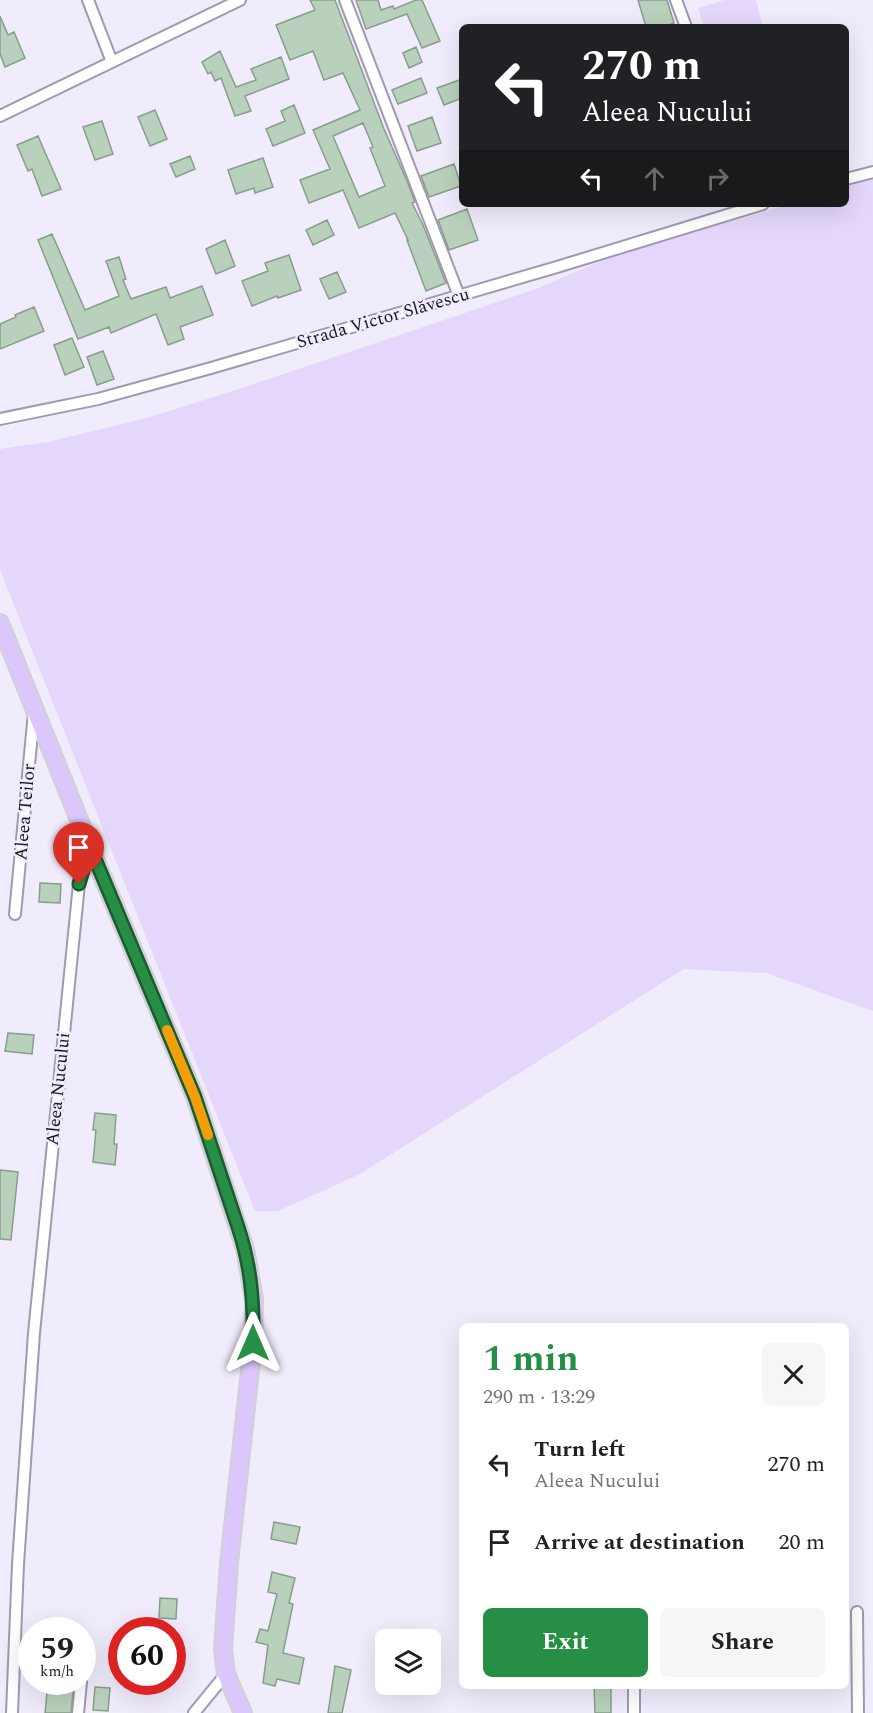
<!DOCTYPE html>
<meta charset="utf-8">
<style>
:root{--surface:#fff;--page:#f6f6f6;--text:#202124;--muted:#757577;--accent:#268f45}
body{margin:0;font-family:Spectral,serif;background:var(--page);color:var(--text);height:100vh;display:flex;flex-direction:column;font-size:22px;white-space:nowrap}
*{box-sizing:border-box;margin:0}
p{font-size:20px;color:var(--muted)}
.icon{flex:none;width:33px;height:33px;fill:none;stroke:currentColor;stroke-width:2;stroke-linecap:round;stroke-linejoin:round}
.map{position:relative;flex:1;overflow:hidden}
.sheet{position:absolute;left:459px;top:1323px;width:390px;height:366px;display:flex;flex-direction:column;background:var(--surface);border-radius:9px;box-shadow:0 6px 24px #0002}
.sheet>*{flex:none}
.guide{position:absolute;left:459px;top:24px;width:390px;height:183px;border-radius:9px;box-shadow:0 6px 24px #0002;background:#202124;color:#fff;overflow:hidden}
.controls{position:absolute;left:375px;top:1629px;display:grid;gap:12px}
.controls a{display:grid;place-items:center;width:66px;height:66px;border-radius:9px;background:var(--surface);box-shadow:0 6px 24px #0002;font-size:30px}
.speed{position:absolute;left:18px;top:1617px;display:flex;gap:12px;font-size:30px;font-weight:700;text-align:center}
.speed>*{display:grid;place-content:center;width:78px;height:78px;border-radius:50%;background:var(--surface);box-shadow:0 6px 24px #0002;line-height:1}
.speed small{font-size:15px;font-weight:400}
.speed .limit{border:9px solid #d22;background:#fff;color:#111}
.pin{position:absolute;display:grid;place-items:center;width:51px;height:51px;color:#fff;margin:-62px -26px;border-radius:50% 50% 50% 0;rotate:-45deg;box-shadow:0 0 6px #0007}
.pin .icon{rotate:45deg}
.me{position:absolute;width:66px;margin:-33px;rotate:0deg;stroke-linejoin:round;filter:drop-shadow(0 0 4px #0008)}
.turn{display:flex;align-items:center;gap:21px;height:126px;padding:0 24px;font-size:27px}
.turn .icon{width:78px;height:78px;stroke-width:2.5}
.turn b{display:block;font-size:42px;line-height:51px}
.lanes{display:flex;align-items:center;height:57px;padding:0 24px;background:#0003;justify-content:center;gap:30px;direction:ltr}
.lanes .off{opacity:.35}
.round{display:grid;place-items:center;flex:none;width:63px;height:63px;border-radius:9px;background:var(--page)}
.headline{display:flex;align-items:center;justify-content:space-between;height:102px;padding:0 24px}
h1{font-size:36px;font-weight:700;line-height:45px;color:var(--accent)}
.cta{display:flex;gap:12px;margin-top:auto;padding:12px 24px}
.cta a{flex:1;height:69px;border-radius:9px;background:var(--accent);color:#fff;font-size:24px;font-weight:700;line-height:69px;text-align:center}
.cta a+a{background:var(--page);color:var(--text)}
ul{padding:0;list-style:none}
li{display:flex;align-items:center;gap:18px;height:78px;padding:0 24px}
li div{flex:1}
li b{display:block;font-size:22px}
li em{font-style:normal}
.map>svg:first-child{display:block}
.green{fill:#e4d7fb}
.building{fill:#b9d1bc;stroke:#879e8a;stroke-width:1.5;fill-rule:evenodd}
.lines{fill:none;stroke-linecap:round;stroke-linejoin:round}
.street-casing{stroke:#a198b2;stroke-width:14}
.primary-casing{stroke:#d1d1d3;stroke-width:20}
.street{stroke:#fff;stroke-width:10}
.primary{stroke:#dcc7fc;stroke-width:16}
.route-casing{stroke:#195d2d;stroke-width:15}
.route{stroke:#268f45;stroke-width:10}
.slow{stroke:#f59e0b;stroke-width:10}
.labels{text-anchor:middle;dominant-baseline:central;stroke-width:5;stroke-linejoin:round;paint-order:stroke}
.street-label{font-size:18px;fill:#1b1721;stroke:#f1ecfc}
</style>
<div class="map">
<svg width="873" height="1713" viewBox="0 0 873 1713">
<rect width="100%" height="100%" fill="#f1ecfc"/>
<path class="green" d="M 726,0 L 756,0 L 762,24 L 752,27 L 704,27 L 698,8 Z
M 873,177 L 873,1011 L 766,973 L 684,969 L 360,1174 L 278,1211 L 255,1211 L 0,570 L 0,449 L 48,442 L 147,418 L 242,388 L 536,289 L 636,246 L 744,218 L 790,204 L 846,204 L 846,187 Z"/>
<path class="building" d="M 310,0 L 335,0 L 384,129 L 407,181 L 415,202 L 412,203 L 423,225 L 446,283 L 426,291 L 407,240 L 408,240 L 395,213 L 359,228 L 343,190 L 309,203 L 300,180 L 330,169 L 313,130 L 360,110 L 343,73 L 324,80 L 313,51 L 290,60 L 276,25 L 315,10 ZM 363,123 L 373,147 L 370,148 L 385,186 L 359,197 L 333,136 Z
M 356,0 L 378,0 L 381,10 L 393,6 L 394,9 L 416,0 L 422,0 L 440,41 L 422,48 L 407,14 L 366,29 Z
M 638,0 L 667,0 L 674,23 L 663,27 L 646,27 Z
M 0,16 L 8,35 L 14,32 L 25,58 L 5,67 L 0,54 Z
M 416,47 L 422,62 L 409,68 L 403,53 Z
M 220,51 L 236,87 L 256,80 L 251,69 L 281,57 L 289,79 L 245,96 L 251,111 L 235,116 L 221,78 L 215,81 L 211,72 L 208,74 L 202,62 Z
M 421,78 L 427,93 L 398,104 L 392,90 Z
M 462,79 L 462,98 L 444,105 L 437,88 Z
M 294,105 L 305,133 L 273,146 L 266,129 L 285,121 L 281,111 Z
M 155,110 L 167,139 L 150,146 L 138,117 Z
M 432,117 L 441,143 L 417,151 L 408,126 Z
M 102,121 L 113,154 L 95,160 L 83,127 Z
M 38,136 L 61,189 L 42,196 L 32,169 L 28,171 L 17,145 Z
M 190,156 L 195,169 L 176,177 L 170,164 Z
M 263,158 L 273,187 L 255,193 L 254,188 L 236,194 L 228,170 Z
M 454,164 L 461,186 L 429,197 L 421,176 Z
M 467,209 L 478,240 L 449,250 L 438,220 Z
M 327,220 L 334,235 L 313,245 L 306,230 Z
M 52,234 L 85,310 L 119,296 L 106,261 L 119,257 L 126,279 L 123,280 L 131,299 L 166,287 L 170,298 L 202,286 L 213,315 L 180,327 L 184,339 L 168,345 L 156,314 L 111,333 L 109,327 L 78,339 L 38,240 Z
M 225,240 L 235,266 L 216,274 L 206,249 Z
M 289,255 L 301,290 L 278,298 L 277,296 L 252,306 L 242,281 L 268,271 L 265,263 Z
M 337,272 L 346,292 L 329,299 L 320,279 Z
M 34,307 L 44,331 L 0,349 L 0,324 L 16,317 L 15,315 Z
M 72,338 L 84,367 L 65,375 L 54,345 Z
M 103,351 L 114,379 L 97,385 L 87,357 Z
M 40,883 L 61,884 L 60,903 L 39,902 Z
M 8,1033 L 34,1035 L 32,1054 L 5,1051 Z
M 95,1113 L 116,1115 L 114,1144 L 117,1144 L 115,1165 L 93,1162 L 96,1130 L 93,1130 Z
M 0,1170 L 18,1172 L 11,1240 L 0,1239 Z
M 274,1522 L 300,1527 L 296,1544 L 271,1539 Z
M 272,1572 L 295,1578 L 289,1603 L 293,1604 L 283,1653 L 304,1658 L 299,1684 L 277,1679 L 275,1686 L 263,1683 L 268,1645 L 256,1642 L 260,1629 L 268,1631 L 277,1594 L 268,1592 Z
M 160,1598 L 177,1599 L 176,1619 L 159,1618 Z
M 335,1666 L 351,1670 L 342,1713 L 328,1713 Z
M 48,1682 L 74,1682 L 71,1713 L 45,1713 Z
M 594,1686 L 611,1686 L 611,1713 L 595,1713 Z
M 95,1687 L 110,1688 L 108,1711 L 93,1710 Z"/>
<g class="lines">
<defs>
<path id="street" d="M 88,0 L 112,62
M 345,0 L 459,296
M 676,0 L 686,27
M 0,116 L 240,0
M 846,179 L 873,172
M 0,419 L 98,399 L 211,368 L 557,267 L 763,204
M 15,914 L 34,712
M 857,1612 L 858,1713
M 634,1686 L 634,1713
M 12,1713 L 18,1564 L 34,1333 L 79,884 L 90,847
M 78,1713 L 81,1682
M 194,1713 L 226,1674"/>
<path id="primary" d="M 0,623 L 90,847 L 195,1097 L 245,1249 L 254,1299 L 253,1343 L 229,1563 L 223,1649 L 226,1674 L 243,1713"/>
</defs>
<use href="#street" class="street-casing"/>
<use href="#primary" class="primary-casing"/>
<use href="#street" class="street"/>
<use href="#primary" class="primary"/>
</g>
<g class="lines">
<defs>
<path id="route" d="M 79,884 L 90,847 L 195,1097 L 238,1227 C 251,1266 254,1302 253,1343"/>
</defs>
<use href="#route" class="route-casing"/>
<use href="#route" class="route"/>
<path class="slow" d="M 167,1030 L 195,1097 L 208,1135"/>
</g>
<g class="labels">
<g class="street-label">
<text transform="translate(383 318) rotate(-16)">Strada Victor Slăvescu</text>
<text transform="translate(25 812) rotate(-85)">Aleea Teilor</text>
<text transform="translate(58 1089) rotate(-84)">Aleea Nucului</text>
</g>
</g>
</svg>
<div class="controls">
<a><svg class="icon" aria-label="layers" viewBox="0 0 24 24"><path d="M12 4l9 5-9 5-9-5zM3 14l9 5 9-5"/></svg></a>
</div>
<div class="speed"><div>59<small>km/h</small></div><div class="limit">60</div></div>
<div class="pin" style="left:79px;top:884px;background:#d93025"><svg class="icon" aria-label="arrive" viewBox="0 0 24 24"><path d="M6 21V4h12l-3 4 3 4H6"/></svg></div>
<svg class="me" style="left:253px;top:1343px" viewBox="-20 -20 40 40"><path d="M0-17L14 15 0 8-14 15z" fill="#268f45" stroke="#fff" stroke-width="4"/></svg>
<div class="guide">
<div class="turn"><svg class="icon" aria-label="left" viewBox="0 0 24 24"><path d="M17 20v-9H6M10 6l-5 5 5 5"/></svg><div><b>270 m</b>Aleea Nucului</div></div>
<div class="lanes"><svg class="icon" aria-label="left" viewBox="0 0 24 24"><path d="M17 20v-9H6M10 6l-5 5 5 5"/></svg><svg class="icon off" aria-label="ahead" viewBox="0 0 24 24"><path d="M12 20V5M6 11l6-6 6 6"/></svg><svg class="icon off" aria-label="right" viewBox="0 0 24 24"><path d="M7 20v-9h11M14 6l5 5-5 5"/></svg></div>
</div>
<section class="sheet">
<div class="headline"><div><h1>1 min</h1><p>290 m · 13:29</p></div><a class="round"><svg class="icon" aria-label="close" viewBox="0 0 24 24"><path d="M6 6l12 12M18 6L6 18"/></svg></a></div>
<ul>
<li><svg class="icon" aria-label="left" viewBox="0 0 24 24"><path d="M17 20v-9H6M10 6l-5 5 5 5"/></svg><div><b>Turn left</b><p>Aleea Nucului</p></div><em>270 m</em></li>
<li><svg class="icon" aria-label="arrive" viewBox="0 0 24 24"><path d="M6 21V4h12l-3 4 3 4H6"/></svg><div><b>Arrive at destination</b></div><em>20 m</em></li>
</ul>
<div class="cta"><a>Exit</a><a>Share</a></div>
</section>
</div>
